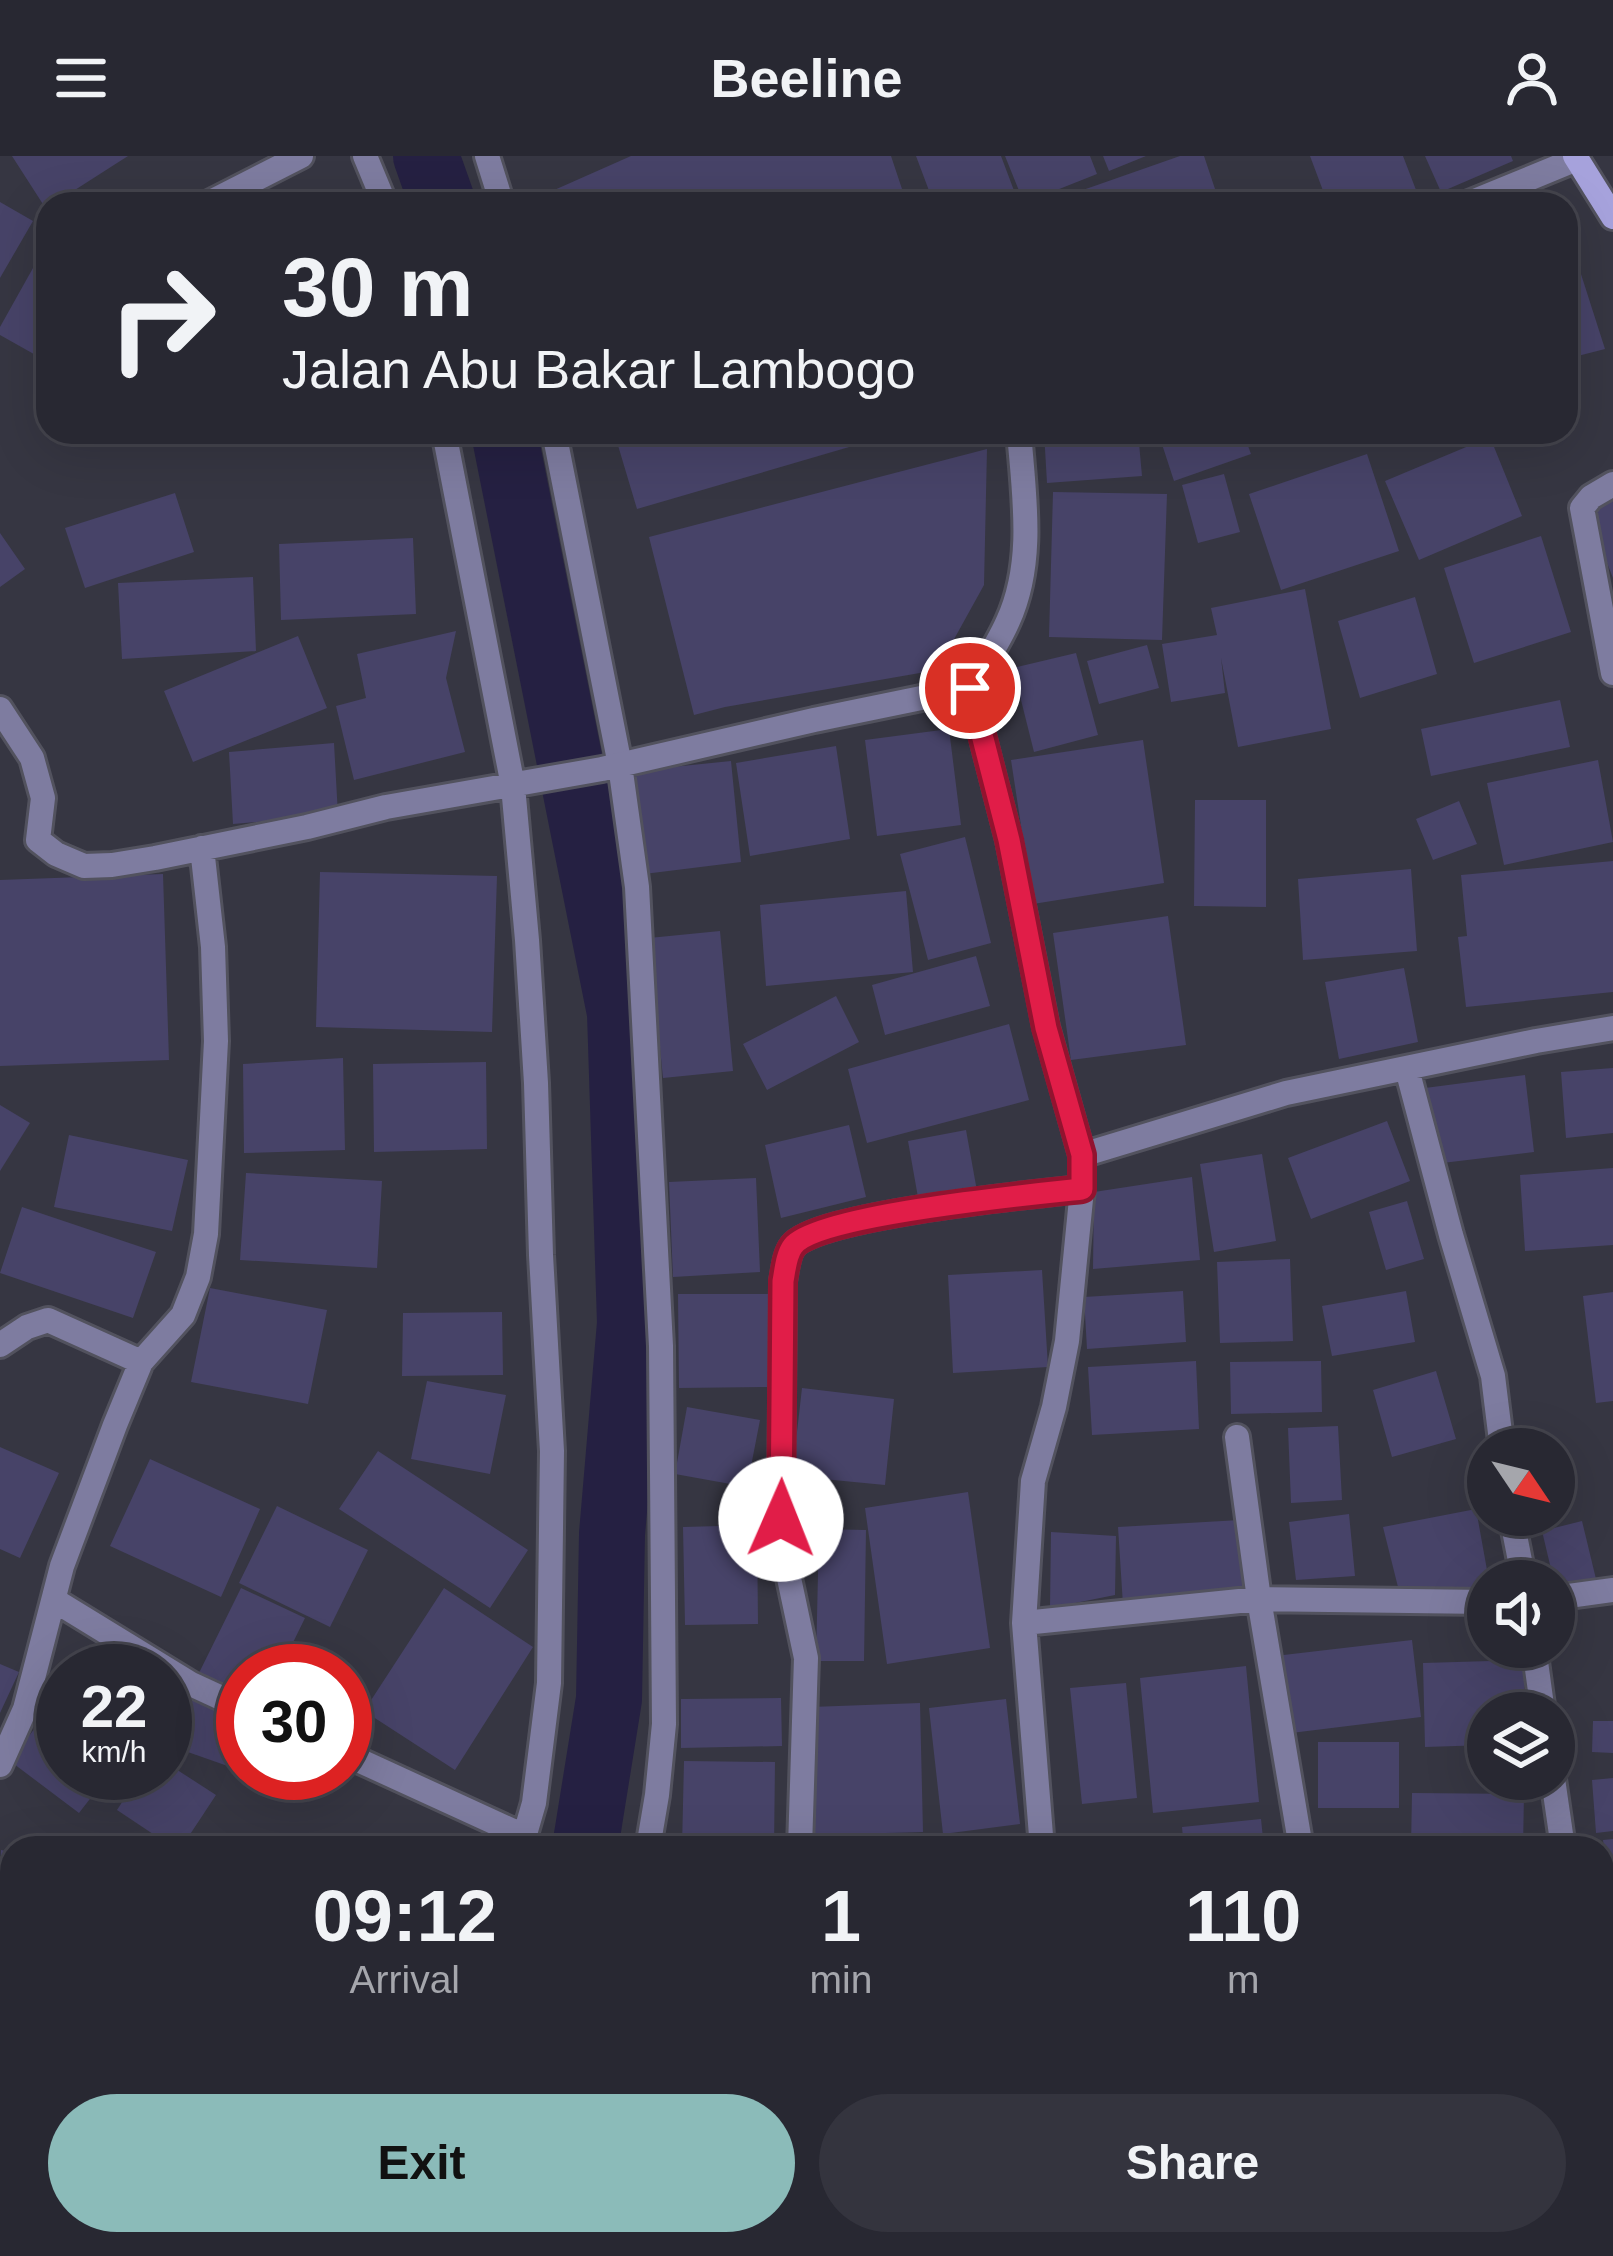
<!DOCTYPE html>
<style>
:root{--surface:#282832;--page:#34343e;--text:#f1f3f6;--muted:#a5a6ac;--line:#44444d;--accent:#8bbbb9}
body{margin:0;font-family:Helvetica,sans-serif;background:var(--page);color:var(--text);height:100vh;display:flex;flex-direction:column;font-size:45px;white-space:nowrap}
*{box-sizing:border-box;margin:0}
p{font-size:39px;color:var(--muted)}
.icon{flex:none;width:66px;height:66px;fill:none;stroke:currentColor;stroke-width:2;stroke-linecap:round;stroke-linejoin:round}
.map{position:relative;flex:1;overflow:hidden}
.panel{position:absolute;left:0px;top:1680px;width:1614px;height:420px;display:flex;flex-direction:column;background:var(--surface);border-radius:36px 36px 0 0;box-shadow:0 12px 48px #0002,0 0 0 3px var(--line)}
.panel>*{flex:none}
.hud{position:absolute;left:36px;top:36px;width:1542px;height:252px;border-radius:36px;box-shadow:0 12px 48px #0002,0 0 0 3px var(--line);background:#282832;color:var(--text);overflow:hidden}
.needle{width:78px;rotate:125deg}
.controls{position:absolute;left:1467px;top:1272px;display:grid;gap:24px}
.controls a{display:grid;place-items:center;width:108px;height:108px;border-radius:50%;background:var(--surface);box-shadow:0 12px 48px #0002,0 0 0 3px var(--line);font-size:60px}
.speed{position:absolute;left:36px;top:1488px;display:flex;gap:24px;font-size:60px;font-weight:700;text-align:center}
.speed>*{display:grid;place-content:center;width:156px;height:156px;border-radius:50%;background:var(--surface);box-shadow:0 12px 48px #0002,0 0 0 3px var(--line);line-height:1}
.speed small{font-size:30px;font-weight:400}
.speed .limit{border:18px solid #d22;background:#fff;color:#111}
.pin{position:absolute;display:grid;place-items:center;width:102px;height:102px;color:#fff;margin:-51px;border:6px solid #fff;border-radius:50%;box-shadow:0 3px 12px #0007}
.me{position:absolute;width:132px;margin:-66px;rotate:1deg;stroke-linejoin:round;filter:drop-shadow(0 0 9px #0008)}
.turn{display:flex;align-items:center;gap:42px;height:252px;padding:0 48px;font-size:54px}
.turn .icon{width:156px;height:156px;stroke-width:2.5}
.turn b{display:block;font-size:84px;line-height:102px}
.eta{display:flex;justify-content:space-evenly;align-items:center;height:204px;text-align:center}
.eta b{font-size:72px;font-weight:700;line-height:84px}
.primary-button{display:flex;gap:24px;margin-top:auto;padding:24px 48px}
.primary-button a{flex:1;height:138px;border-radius:72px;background:var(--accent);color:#111;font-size:48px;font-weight:700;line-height:138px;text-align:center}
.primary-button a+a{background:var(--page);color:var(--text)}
header{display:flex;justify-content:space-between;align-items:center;height:156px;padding:0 48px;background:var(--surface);font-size:54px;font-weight:700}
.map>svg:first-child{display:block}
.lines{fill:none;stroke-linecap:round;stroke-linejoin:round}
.canal{stroke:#252042;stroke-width:66}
.building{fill:#474368}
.lane-casing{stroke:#52525e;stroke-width:30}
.street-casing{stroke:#52525e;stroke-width:30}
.secondary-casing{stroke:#52525e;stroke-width:30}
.lane{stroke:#7e7ca0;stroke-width:24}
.street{stroke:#7e7ca0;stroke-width:24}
.secondary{stroke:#a6a2dc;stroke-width:24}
.route-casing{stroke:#92132f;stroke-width:30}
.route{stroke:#e11d48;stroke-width:21}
</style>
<header><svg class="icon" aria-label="menu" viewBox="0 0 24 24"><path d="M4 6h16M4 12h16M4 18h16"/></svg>Beeline<svg class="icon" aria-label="person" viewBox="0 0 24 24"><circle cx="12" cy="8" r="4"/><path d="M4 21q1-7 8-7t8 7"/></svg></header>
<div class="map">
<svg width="1613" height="2100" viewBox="0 0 1613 2100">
<rect width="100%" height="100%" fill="#363642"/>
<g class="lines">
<path class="canal" d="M 426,0 L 443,48
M 504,276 L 620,857 L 630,1167 L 612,1378 L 609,1543 L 585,1692
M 450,2100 L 455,2088"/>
</g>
<path class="building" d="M 12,0 L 128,0 L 53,48 L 48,48 L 48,56 Z
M 631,0 L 891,0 L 907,48 L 546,48 L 543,39 Z
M 916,0 L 1001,0 L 1019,48 L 934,48 Z
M 1005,0 L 1090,0 L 1097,18 L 1024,47 Z
M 1103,0 L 1146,0 L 1109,15 Z
M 1180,0 L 1204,0 L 1220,48 L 1043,48 Z
M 1310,0 L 1403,0 L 1421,47 L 1328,48 Z
M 1425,0 L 1511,0 L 1513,5 L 1441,36 Z
M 1535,28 L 1543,48 L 1489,48 Z
M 0,46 L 33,65 L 0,122 Z
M 33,112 L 48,120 L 48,206 L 0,179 L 0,171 Z
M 1580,115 L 1605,193 L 1566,203 L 1566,119 Z
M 614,276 L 897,276 L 897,277 L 637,353 Z
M 1044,276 L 1138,276 L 1142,320 L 1047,327 Z
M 1158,276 L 1243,276 L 1251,298 L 1174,325 Z
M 1490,281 L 1522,360 L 1419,404 L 1385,325 Z
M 987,293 L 984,429 L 937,514 L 725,551 L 694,559 L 649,381 Z
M 1367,298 L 1399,395 L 1281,434 L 1249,338 Z
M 1224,318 L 1240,376 L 1198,387 L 1182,329 Z
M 1053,336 L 1167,338 L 1162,484 L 1049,481 Z
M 175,337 L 194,396 L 85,432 L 65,372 Z
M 1613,344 L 1613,422 L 1586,354 Z
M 0,377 L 25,413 L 0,431 Z
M 1541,380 L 1571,476 L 1474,507 L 1444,412 Z
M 413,382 L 416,458 L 281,464 L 279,388 Z
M 253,421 L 256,495 L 122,503 L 118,427 Z
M 1305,433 L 1331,573 L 1238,591 L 1221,502 L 1225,537 L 1171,546 L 1162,488 L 1217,479 L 1211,452 Z
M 1415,441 L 1437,518 L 1360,542 L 1338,465 Z
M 456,475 L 446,522 L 465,596 L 354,624 L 336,550 L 366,542 L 357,498 Z
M 298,480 L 327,552 L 193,606 L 164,535 Z
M 1147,489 L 1159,532 L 1099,548 L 1087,505 Z
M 1076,497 L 1098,579 L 1034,596 L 1013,512 Z
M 1560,544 L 1570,591 L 1431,620 L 1421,573 Z
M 949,573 L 961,669 L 877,680 L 865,584 Z
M 1143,584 L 1164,727 L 1033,748 L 1011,604 Z
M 334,587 L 338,659 L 233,668 L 229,596 Z
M 836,590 L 850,683 L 750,700 L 736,607 Z
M 1598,604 L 1613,686 L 1504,709 L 1487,627 Z
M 731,605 L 741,706 L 644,718 L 633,615 Z
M 1195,644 L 1266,644 L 1266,751 L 1194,750 Z
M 1459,645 L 1477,688 L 1433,704 L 1416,663 Z
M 965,681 L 991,787 L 928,804 L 900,698 Z
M 1613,705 L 1613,836 L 1466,851 L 1458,781 L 1467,780 L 1461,719 Z
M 1411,713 L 1417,795 L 1303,804 L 1298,723 Z
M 320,716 L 497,720 L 492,876 L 316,871 Z
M 163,718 L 169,904 L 0,910 L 0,724 Z
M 906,735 L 913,816 L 766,830 L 760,749 Z
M 1168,760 L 1186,889 L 1071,904 L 1053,777 Z
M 720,775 L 733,915 L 663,922 L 649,782 Z
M 976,800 L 990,850 L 885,879 L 872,829 Z
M 1404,812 L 1418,886 L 1339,903 L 1325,826 Z
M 836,840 L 859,886 L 767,934 L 743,888 Z
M 1009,868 L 1029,944 L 867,987 L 848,913 Z
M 343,902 L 345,994 L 244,997 L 243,908 Z
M 486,906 L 487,993 L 374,996 L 373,908 Z
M 1613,912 L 1613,977 L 1566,982 L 1561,916 Z
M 1525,919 L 1534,996 L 1434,1008 L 1425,932 Z
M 0,949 L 30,967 L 0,1015 Z
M 1387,965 L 1410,1025 L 1311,1063 L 1288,1002 Z
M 849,969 L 866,1041 L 781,1062 L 765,989 Z
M 966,974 L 977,1035 L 919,1047 L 908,985 Z
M 69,979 L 188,1004 L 172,1075 L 54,1051 Z
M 1262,998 L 1276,1085 L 1214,1096 L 1200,1008 Z
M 1613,1012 L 1613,1089 L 1525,1095 L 1520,1019 Z
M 246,1017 L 382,1025 L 377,1112 L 240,1104 Z
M 1192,1021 L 1200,1104 L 1093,1113 L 1094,1036 Z
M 756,1022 L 760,1116 L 673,1121 L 669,1026 Z
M 1407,1045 L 1424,1103 L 1386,1114 L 1369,1056 Z
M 22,1051 L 156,1096 L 133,1162 L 0,1117 Z
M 1290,1103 L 1293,1185 L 1220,1187 L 1217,1106 Z
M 1042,1114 L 1048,1211 L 953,1217 L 948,1119 Z
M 210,1132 L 327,1154 L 308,1248 L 191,1226 Z
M 1183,1135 L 1186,1186 L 1087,1193 L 1084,1141 Z
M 1406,1135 L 1415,1186 L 1332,1200 L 1322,1150 Z
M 1613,1136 L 1613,1245 L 1596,1247 L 1583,1140 Z
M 678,1138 L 768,1138 L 768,1231 L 679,1232 Z
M 502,1156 L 503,1219 L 402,1220 L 403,1157 Z
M 1196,1205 L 1199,1273 L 1092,1279 L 1088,1211 Z
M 1321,1205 L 1322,1256 L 1231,1258 L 1230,1206 Z
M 1436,1215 L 1456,1283 L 1392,1301 L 1373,1234 Z
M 427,1225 L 506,1239 L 490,1318 L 411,1303 Z
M 802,1232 L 894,1243 L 885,1329 L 792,1320 Z
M 687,1251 L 760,1264 L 747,1331 L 675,1318 Z
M 1338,1270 L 1342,1344 L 1291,1347 L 1288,1272 Z
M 0,1291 L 59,1317 L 20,1402 L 0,1393 Z
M 378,1295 L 528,1394 L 490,1452 L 339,1353 Z
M 150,1303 L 260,1353 L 221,1441 L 110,1390 Z
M 968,1336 L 990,1492 L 887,1508 L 865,1352 Z
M 277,1350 L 368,1394 L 330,1471 L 239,1427 Z
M 1476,1353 L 1489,1425 L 1488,1430 L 1399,1435 L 1383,1371 Z
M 1349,1358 L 1355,1420 L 1296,1424 L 1289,1366 Z
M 1240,1364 L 1245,1436 L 1123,1449 L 1118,1371 Z
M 1582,1365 L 1596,1423 L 1556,1434 L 1542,1375 Z
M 757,1369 L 758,1468 L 685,1469 L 683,1371 Z
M 819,1373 L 866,1374 L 864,1505 L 816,1505 Z
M 1051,1376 L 1116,1380 L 1115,1439 L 1050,1452 Z
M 241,1432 L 305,1462 L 279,1515 L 243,1515 L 243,1546 L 196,1523 Z
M 444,1432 L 533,1491 L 455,1614 L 364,1555 Z
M 1412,1484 L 1421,1561 L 1283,1578 L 1275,1500 Z
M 1524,1504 L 1525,1557 L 1488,1557 L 1488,1589 L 1425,1591 L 1423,1507 Z
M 0,1508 L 19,1516 L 0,1557 Z
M 1246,1510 L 1259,1646 L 1153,1657 L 1140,1522 Z
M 1126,1527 L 1137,1642 L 1082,1648 L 1070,1532 Z
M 165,1530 L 243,1560 L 243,1604 L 239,1614 L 165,1588 Z
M 63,1535 L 63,1617 L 110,1617 L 79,1657 L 10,1605 Z
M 781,1542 L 782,1590 L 681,1592 L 681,1543 Z
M 1006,1543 L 1020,1668 L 943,1678 L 929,1552 Z
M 920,1547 L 923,1676 L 813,1679 L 811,1551 Z
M 1593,1565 L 1613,1565 L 1613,1597 L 1592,1596 Z
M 1318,1586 L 1399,1586 L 1399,1652 L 1318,1652 Z
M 684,1605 L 775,1606 L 774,1692 L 682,1692 Z
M 165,1606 L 216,1639 L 181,1692 L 174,1692 L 117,1654 L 141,1617 L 165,1617 Z
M 1613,1622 L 1613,1675 L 1596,1677 L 1592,1624 Z
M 1412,1637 L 1524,1638 L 1523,1692 L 1411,1692 Z
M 1261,1663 L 1264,1692 L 1184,1692 L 1182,1671 Z
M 1168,1680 L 1169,1692 L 1062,1692 L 1062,1689 Z
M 1613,1683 L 1613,1732 L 1609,1733 L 1603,1684 Z
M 1,1694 L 12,1696 L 12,1733 L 0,1731 Z
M 1602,1741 L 1613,1742 L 1613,1833 L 1602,1832 Z
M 0,1789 L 12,1792 L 12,1849 L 0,1846 Z
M 1602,1840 L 1613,1840 L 1613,1912 L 1602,1912 Z
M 0,1984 L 12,1990 L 12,2068 L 0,2061 Z
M 56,2088 L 70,2088 L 93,2100 L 50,2100 Z
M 98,2088 L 204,2088 L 195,2100 L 114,2100 Z
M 208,2088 L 230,2088 L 254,2100 L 202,2100 Z
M 550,2088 L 602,2088 L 598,2100 L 560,2100 L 548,2096 Z
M 1229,2088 L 1311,2088 L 1313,2100 L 1233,2100 Z"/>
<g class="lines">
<defs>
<path id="lane" d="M 487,0 L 502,48
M 554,276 L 620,609"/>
<path id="street" d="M 365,0 L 385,48
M 207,48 L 301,0
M 1467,48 L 1577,3
M 444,276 L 513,630 L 527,784 L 536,927 L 541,1099 L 552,1295 L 549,1527 L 534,1647 L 521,1692
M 1613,328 L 1591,341 L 1582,352 L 1613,517
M 970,532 L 1009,684 L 1046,871 L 1082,999 L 1082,1033 L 1067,1185 L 1054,1251 L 1033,1325 L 1024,1467 L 1042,1692
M 0,553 L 32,602 L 43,642 L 38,684 L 56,698 L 84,710 L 112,709 L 155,702 L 307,671 L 386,651 L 602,613 L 814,564 L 970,532 C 983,510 998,488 1008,465 C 1035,406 1024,339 1019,276
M 620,609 L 637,731 L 661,1190 L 664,1568 L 657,1639 L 648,1692
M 1407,913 L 1451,1079 L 1493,1220 L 1502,1293
M 1082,999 L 1286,937 L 1536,885 L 1613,872
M 0,1189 L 27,1171 L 48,1164 L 141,1206
M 1237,1281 L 1259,1443 L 1301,1692
M 1511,1359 L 1524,1425
M 1554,1442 L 1613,1434
M 54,1444 L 191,1528 L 243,1552
M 1024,1467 L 1259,1443 L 1488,1446
M 1534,1491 L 1543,1557
M 345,1598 L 524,1680
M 0,1609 L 25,1553 L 62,1410 L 115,1269 L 141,1206 L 183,1159 L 198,1121 L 206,1078 L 216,885 L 213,791 L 202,692
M 1553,1623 L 1563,1692
M 800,1692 L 806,1502 L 786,1408 L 781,1363 L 783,1125 C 785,1115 786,1099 793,1090 C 817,1059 1035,1038 1082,1033
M 1602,1945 L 1613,1942
M 1602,1987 L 1613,2080
M 1076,2088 L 1078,2100
M 1356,2088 L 1358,2100
M 380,2100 L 385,2088
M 515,2100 L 520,2088
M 810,2100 L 899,2088"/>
<path id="secondary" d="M 1575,0 L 1613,61"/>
</defs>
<use href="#lane" class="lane-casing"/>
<use href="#street" class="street-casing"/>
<use href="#secondary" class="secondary-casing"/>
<use href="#lane" class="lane"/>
<use href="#street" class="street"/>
<use href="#secondary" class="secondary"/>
</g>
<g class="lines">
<defs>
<path id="route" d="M 781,1363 L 783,1125 C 785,1115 786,1099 793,1090 C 817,1059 1035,1038 1082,1033 L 1082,999 L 1046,872 L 1009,684 L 970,532"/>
</defs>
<use href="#route" class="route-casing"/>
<use href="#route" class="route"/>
</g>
</svg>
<div class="controls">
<a><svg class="needle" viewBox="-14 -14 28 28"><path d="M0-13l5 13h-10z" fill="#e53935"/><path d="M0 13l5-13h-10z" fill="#a5a6ac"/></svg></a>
<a><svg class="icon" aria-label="sound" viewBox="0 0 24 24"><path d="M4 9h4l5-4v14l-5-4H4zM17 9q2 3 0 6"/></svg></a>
<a><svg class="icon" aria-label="layers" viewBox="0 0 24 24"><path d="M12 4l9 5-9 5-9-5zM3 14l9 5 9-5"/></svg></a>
</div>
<div class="speed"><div>22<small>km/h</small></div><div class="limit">30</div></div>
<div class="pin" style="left:970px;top:532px;background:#d93025"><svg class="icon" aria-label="arrive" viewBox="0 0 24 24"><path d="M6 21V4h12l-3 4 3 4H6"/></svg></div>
<svg class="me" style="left:781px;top:1363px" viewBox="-20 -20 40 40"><circle r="19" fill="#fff"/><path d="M0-13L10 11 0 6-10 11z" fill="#e11d48"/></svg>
<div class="hud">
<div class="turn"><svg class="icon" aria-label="right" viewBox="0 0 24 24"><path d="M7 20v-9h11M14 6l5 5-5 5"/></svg><div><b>30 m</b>Jalan Abu Bakar Lambogo</div></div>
</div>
<section class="panel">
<div class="eta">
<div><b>09:12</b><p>Arrival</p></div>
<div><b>1</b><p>min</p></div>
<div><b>110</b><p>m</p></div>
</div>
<div class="primary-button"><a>Exit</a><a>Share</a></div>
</section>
</div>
